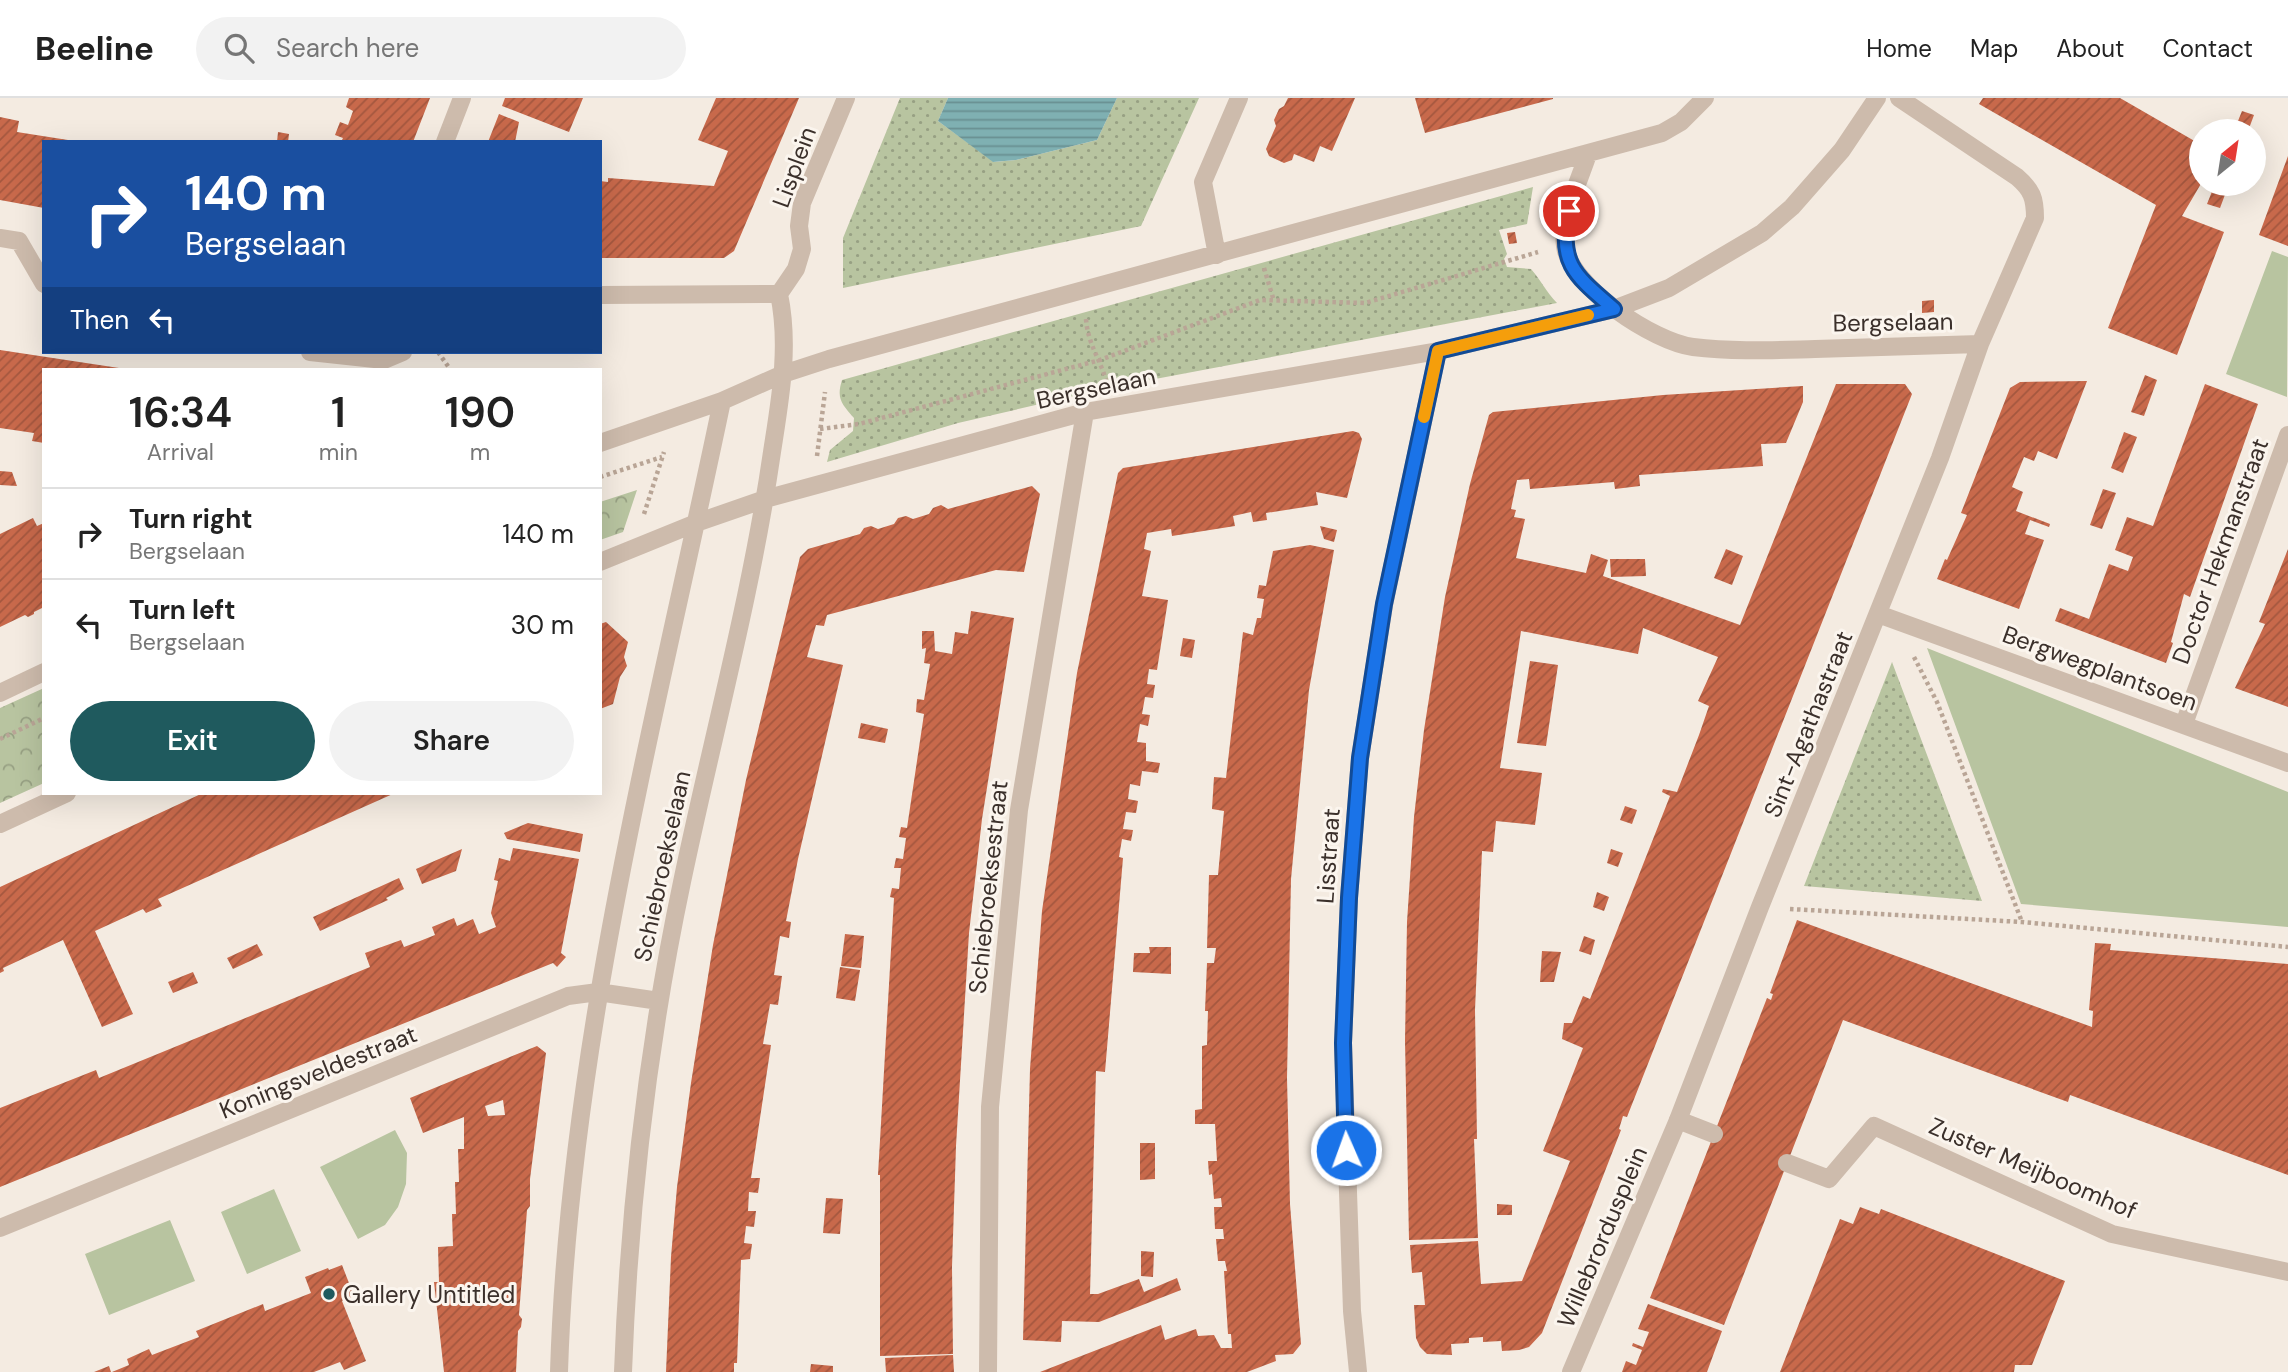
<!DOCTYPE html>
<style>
:root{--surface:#fff;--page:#f2f2f2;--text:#222;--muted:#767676;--line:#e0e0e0;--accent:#1f5a5e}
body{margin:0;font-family:"DM Sans",sans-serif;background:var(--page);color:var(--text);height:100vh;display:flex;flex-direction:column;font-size:26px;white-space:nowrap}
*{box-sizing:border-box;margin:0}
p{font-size:23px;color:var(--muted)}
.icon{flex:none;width:38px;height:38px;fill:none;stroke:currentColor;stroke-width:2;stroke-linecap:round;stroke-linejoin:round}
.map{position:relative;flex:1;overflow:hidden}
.details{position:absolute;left:42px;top:270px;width:560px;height:427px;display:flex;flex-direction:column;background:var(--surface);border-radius:0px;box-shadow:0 7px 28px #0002}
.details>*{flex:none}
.top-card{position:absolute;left:42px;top:42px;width:560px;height:214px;border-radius:0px;box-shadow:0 7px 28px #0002;background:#1a4fa0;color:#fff;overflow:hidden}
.needle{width:46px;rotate:30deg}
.controls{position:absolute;left:2189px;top:21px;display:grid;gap:14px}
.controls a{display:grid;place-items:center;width:77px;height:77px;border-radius:50%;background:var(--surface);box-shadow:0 7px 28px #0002;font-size:35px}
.pin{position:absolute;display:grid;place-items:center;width:60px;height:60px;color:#fff;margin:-30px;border:4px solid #fff;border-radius:50%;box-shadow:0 2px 7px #0007}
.me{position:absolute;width:77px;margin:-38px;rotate:358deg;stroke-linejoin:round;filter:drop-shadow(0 0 5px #0008)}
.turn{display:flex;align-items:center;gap:24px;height:147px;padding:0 28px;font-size:32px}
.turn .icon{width:91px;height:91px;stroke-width:2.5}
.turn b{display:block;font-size:49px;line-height:60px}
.then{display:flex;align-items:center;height:66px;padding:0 28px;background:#0003;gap:14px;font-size:26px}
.eta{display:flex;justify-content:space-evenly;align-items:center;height:119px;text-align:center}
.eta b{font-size:42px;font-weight:600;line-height:49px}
.primary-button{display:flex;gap:14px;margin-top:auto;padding:14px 28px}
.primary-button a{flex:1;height:80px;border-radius:42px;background:var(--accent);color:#fff;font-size:28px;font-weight:600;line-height:80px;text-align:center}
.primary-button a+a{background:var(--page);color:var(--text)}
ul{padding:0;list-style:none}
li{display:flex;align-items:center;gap:21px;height:91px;padding:0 28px;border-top:2px solid var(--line)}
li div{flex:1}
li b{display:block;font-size:26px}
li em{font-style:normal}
header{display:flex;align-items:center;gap:42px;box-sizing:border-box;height:98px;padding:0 35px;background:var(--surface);border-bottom:2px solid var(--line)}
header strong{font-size:33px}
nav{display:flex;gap:38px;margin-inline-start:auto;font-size:24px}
.search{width:490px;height:63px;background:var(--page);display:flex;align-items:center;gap:18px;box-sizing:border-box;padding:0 24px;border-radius:38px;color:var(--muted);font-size:26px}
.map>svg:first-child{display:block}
.grass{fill:url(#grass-dots)}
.forest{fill:url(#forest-crowns)}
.park{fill:#b8c4a0}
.water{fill:url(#water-rules)}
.building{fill:url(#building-hatch);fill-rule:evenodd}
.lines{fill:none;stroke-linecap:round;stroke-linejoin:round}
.path{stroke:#b9a596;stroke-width:4.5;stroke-dasharray:3.5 3.5;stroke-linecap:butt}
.service{stroke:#cdbbac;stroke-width:18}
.minor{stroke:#cdbbac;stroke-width:18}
.route-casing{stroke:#114b97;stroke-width:18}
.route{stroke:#1a73e8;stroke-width:12}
.slow{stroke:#f59e0b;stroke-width:12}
.poi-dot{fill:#1f5a5e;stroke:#fbf5ee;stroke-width:2.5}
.labels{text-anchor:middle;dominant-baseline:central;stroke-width:6;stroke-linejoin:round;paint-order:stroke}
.street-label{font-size:24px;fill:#3b302b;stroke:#fbf5ee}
.poi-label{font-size:24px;fill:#3b302b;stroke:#fbf5ee;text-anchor:start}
</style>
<header>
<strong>Beeline</strong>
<div class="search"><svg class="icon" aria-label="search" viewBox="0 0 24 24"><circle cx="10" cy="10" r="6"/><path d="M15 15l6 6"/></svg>Search here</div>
<nav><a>Home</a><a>Map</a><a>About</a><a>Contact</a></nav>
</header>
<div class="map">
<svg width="2288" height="1274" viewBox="0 0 2288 1274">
<defs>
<pattern id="grass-dots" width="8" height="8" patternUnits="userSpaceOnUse" patternTransform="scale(1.75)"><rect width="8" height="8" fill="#b8c4a0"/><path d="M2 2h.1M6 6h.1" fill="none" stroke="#97a083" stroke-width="1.8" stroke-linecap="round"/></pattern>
<pattern id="forest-crowns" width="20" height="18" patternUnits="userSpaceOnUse" patternTransform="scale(1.75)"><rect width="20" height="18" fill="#b8c4a0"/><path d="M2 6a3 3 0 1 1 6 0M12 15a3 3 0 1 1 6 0" fill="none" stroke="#97a083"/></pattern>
<pattern id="water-rules" width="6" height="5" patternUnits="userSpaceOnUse" patternTransform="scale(1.75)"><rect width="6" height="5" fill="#7fb0b2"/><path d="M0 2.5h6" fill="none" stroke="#699091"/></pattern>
<pattern id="building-hatch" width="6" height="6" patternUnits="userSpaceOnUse" patternTransform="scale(1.75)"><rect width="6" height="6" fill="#c8694b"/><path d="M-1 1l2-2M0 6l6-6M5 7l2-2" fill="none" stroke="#a4573f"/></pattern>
</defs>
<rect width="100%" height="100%" fill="#f4ebe1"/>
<path class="grass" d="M 900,0 L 948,0 L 938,23 L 994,64 L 1016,62 L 1097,42 L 1117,0 L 1199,0 L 1141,128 L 843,190 L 843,140 Z
M 1533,89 L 1527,126 L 1499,132 L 1507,156 L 1504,161 L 1507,169 L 1531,171 C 1541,182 1546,194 1557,205 L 1118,288 L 958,325 L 827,364 L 830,352 L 853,333 L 854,320 C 842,306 836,301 842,282 Z
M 1892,564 L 1982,803 L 1804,788 Z"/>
<path class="forest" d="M 637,392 L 623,434 L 600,442 L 600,404 Z
M 44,590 L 44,685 L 0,705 L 0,610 Z"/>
<path class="park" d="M 2272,153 L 2288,159 L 2287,299 L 2226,276 Z
M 1927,550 L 2288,694 L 2288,829 L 2021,806 Z
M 395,1032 L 407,1055 L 406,1086 L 398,1109 L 385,1127 L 358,1141 L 320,1069 Z
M 274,1091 L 301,1153 L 247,1176 L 221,1114 Z
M 170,1122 L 195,1183 L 109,1217 L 85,1156 Z"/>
<path class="water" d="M 948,0 L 1117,0 L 1097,42 L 1016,62 L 993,64 L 938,23 Z"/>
<path class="building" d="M 349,0 L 430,0 L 413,44 L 341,44 L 343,40 L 335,37 L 340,24 L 348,27 L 353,13 L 346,9 Z
M 505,0 L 583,0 L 569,34 L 502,8 Z
M 716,0 L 799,0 L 734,153 L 724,160 L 600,160 L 600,83 L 608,84 L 608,80 L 714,88 L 728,53 L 698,42 Z
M 1288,0 L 1355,0 L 1332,53 L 1320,48 L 1314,64 L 1294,56 L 1292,62 L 1284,65 L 1269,58 L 1266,51 L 1276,28 L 1274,22 L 1279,11 L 1284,8 Z
M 1415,0 L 1553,0 L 1553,1 L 1425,35 Z
M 1983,0 L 2120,0 L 2198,45 L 2194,52 L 2202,56 L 2202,84 L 2182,118 L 2224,134 L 2177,257 L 2108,230 L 2156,107 L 1979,6 Z
M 2242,13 L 2254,17 L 2248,33 L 2234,33 Z
M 499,16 L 519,24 L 515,44 L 488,44 Z
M 0,19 L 19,23 L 17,34 L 68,42 L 44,44 L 44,110 L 0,102 Z
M 278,34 L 289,36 L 288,44 L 277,44 Z
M 2288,58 L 2288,148 L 2259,137 Z
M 2215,86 L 2229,86 L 2220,110 L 2207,106 Z
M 1515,134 L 1517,145 L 1509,146 L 1507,135 Z
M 1934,202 L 1934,214 L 1922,215 L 1922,203 Z
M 0,252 L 119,270 L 119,271 L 44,271 L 44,345 L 32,343 L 34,335 L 0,330 Z
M 2145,277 L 2157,282 L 2144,318 L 2131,314 Z
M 2087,283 L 2057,361 L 2038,353 L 2034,363 L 2024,359 L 2012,389 L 2023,394 L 2016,413 L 2050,426 L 2049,429 L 2030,422 L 2025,436 L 2044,442 L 2019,511 L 1937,481 L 1945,461 L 1947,462 L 1967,417 L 1961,415 L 2010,290 L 2020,284 Z
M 1836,286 L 1905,286 L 1912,296 L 1627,1019 L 1623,1018 L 1619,1031 L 1621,1032 L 1542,1235 L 1529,1249 L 1519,1252 L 1502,1253 L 1501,1243 L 1483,1244 L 1483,1239 L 1469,1240 L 1469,1245 L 1451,1246 L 1452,1257 L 1427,1256 L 1420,1249 L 1416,1240 L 1414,1207 L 1425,1207 L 1422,1174 L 1412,1175 L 1410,1147 L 1478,1143 L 1481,1186 L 1522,1183 L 1570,1063 L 1543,1053 L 1583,950 L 1562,941 L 1564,925 L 1572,925 L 1583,898 L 1590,901 L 1670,698 L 1662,694 L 1663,691 L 1677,694 L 1699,637 L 1709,608 L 1698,603 L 1718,559 L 1643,530 L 1638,556 L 1521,533 L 1500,670 L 1542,675 L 1535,727 L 1496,723 L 1493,754 L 1482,753 L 1475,912 L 1477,1041 L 1474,1041 L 1478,1140 L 1409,1142 L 1405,943 L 1407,824 L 1414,719 L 1424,632 L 1445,499 L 1470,386 L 1489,317 L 1493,314 L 1663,297 L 1803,288 L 1803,304 L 1786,345 L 1761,346 L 1763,368 L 1639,377 L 1640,388 L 1615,391 L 1614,384 L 1530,391 L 1529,381 L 1517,382 L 1511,411 L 1516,412 L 1514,419 L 1525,421 L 1516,460 L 1586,475 L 1591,456 L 1608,462 L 1603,478 L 1740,527 Z
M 2205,286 L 2258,306 L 2190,499 L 2184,496 L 2171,544 L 2173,545 L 2166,565 L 2055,523 L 2060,510 L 2089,521 L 2109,466 L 2128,473 L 2133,459 L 2115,452 L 2127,419 L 2153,428 Z
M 1353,333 L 1359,335 L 1362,341 L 1347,400 L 1316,394 L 1318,407 L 1266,415 L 1267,422 L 1253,424 L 1251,414 L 1233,418 L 1235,428 L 1172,438 L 1171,431 L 1147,435 L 1144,451 L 1151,453 L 1142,498 L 1168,502 L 1157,572 L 1149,571 L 1147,586 L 1155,587 L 1153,600 L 1145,599 L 1142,616 L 1150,617 L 1148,628 L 1140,626 L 1137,644 L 1146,645 L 1146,663 L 1160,665 L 1158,675 L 1142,673 L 1140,688 L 1130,686 L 1128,701 L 1138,703 L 1136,715 L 1126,714 L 1123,731 L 1133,732 L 1131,743 L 1122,741 L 1119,759 L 1123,760 L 1105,974 L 1096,973 L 1090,1196 L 1098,1196 L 1139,1181 L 1144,1194 L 1177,1180 L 1181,1192 L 1099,1224 L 1062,1223 L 1061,1244 L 1023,1242 L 1030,971 L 1042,813 L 1077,575 L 1118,375 L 1123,370 Z
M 2124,334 L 2137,339 L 2123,375 L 2111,370 Z
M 0,373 L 12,374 L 17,388 L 0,387 Z
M 1032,388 L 1040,396 L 1024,474 L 996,472 L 827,517 L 824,528 L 816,527 L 807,559 L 843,567 L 798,761 L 786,823 L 791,824 L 789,840 L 780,838 L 774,877 L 782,878 L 778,907 L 770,906 L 763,946 L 771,947 L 751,1080 L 760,1080 L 758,1095 L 749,1094 L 748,1113 L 756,1113 L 754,1129 L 746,1128 L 744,1145 L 752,1146 L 750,1161 L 741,1162 L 737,1265 L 734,1265 L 734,1274 L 666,1274 L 671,1159 L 677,1089 L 691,985 L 713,847 L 746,682 L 800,459 L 808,451 L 860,436 L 864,430 L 871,428 L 878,431 L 894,426 L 898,420 L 906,418 L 913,421 L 929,416 L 933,410 L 941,407 L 948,411 Z
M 2103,391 L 2116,395 L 2102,431 L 2090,427 Z
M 33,420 L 37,428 L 44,425 L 44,509 L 34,514 L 34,516 L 28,519 L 25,517 L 0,529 L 0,436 Z
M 1320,428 L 1337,432 L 1334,444 L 1324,441 Z
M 1310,447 L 1334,452 L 1309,592 L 1291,781 L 1287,980 L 1290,1106 L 1301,1246 L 1293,1256 L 1275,1257 L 1276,1263 L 1247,1274 L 1040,1274 L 1161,1227 L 1165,1242 L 1196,1231 L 1198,1238 L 1214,1237 L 1221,1250 L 1232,1250 L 1231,1236 L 1228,1236 L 1224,1173 L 1227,1173 L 1225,1163 L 1218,1163 L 1216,1141 L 1224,1141 L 1223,1131 L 1215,1131 L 1214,1109 L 1222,1109 L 1221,1100 L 1214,1101 L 1212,1076 L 1209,1077 L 1208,1063 L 1217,1063 L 1215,1026 L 1195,1026 L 1195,1012 L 1202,1011 L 1202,948 L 1207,947 L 1208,913 L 1205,913 L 1207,865 L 1214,865 L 1216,850 L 1207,850 L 1209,777 L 1218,777 L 1224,713 L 1212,711 L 1214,679 L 1226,680 L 1243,534 L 1253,537 L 1257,520 L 1261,520 L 1264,501 L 1257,500 L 1259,487 L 1266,488 L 1273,453 Z
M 1726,451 L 1743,458 L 1732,487 L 1714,480 Z
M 2288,451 L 2288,609 L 2235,590 L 2265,526 L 2259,524 Z
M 1610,461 L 1645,461 L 1646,478 L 1611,479 Z
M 971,513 L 1014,520 L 982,721 L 969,835 L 956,1048 L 952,1169 L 953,1256 L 880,1258 L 880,1077 L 878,1077 L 894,800 L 890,799 L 892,790 L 899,791 L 901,770 L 894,770 L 896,760 L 903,761 L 906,740 L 899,739 L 901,729 L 907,730 L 924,616 L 916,614 L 917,601 L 924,602 L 930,566 L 924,565 L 926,550 L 922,551 L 922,533 L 934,533 L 935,553 L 952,556 L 955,534 L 968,536 Z
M 606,524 L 628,544 L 624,559 L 627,568 L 620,579 L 613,606 L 600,611 L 600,526 Z
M 1183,540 L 1195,542 L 1192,560 L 1180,558 Z
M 1530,563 L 1558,567 L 1546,648 L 1517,645 Z
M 861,625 L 888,631 L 885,645 L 858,640 Z
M 203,695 L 395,695 L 158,801 L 162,808 L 146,815 L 143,811 L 95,833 L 133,916 L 102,929 L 63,842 L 3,870 L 4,873 L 0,875 L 0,789 Z
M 1625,708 L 1637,712 L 1632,726 L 1620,722 Z
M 528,725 L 583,736 L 580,754 L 507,741 L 504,735 Z
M 513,750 L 579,761 L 561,855 L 566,859 L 557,869 L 553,865 L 0,1089 L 0,1010 L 96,972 L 99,980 L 370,869 L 365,855 L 401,842 L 404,849 L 420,843 L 435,837 L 432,829 L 454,820 L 457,828 L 473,821 L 479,836 L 496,829 L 491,815 L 498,783 L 494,782 L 499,760 L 510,763 Z
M 462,751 L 456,773 L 422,786 L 416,771 Z
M 1611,751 L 1623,755 L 1618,769 L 1607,765 Z
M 399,780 L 404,791 L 386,800 L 388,802 L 320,833 L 313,819 Z
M 1597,794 L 1609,799 L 1604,813 L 1593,809 Z
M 1797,822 L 2092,929 L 2093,913 L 2089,912 L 2095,845 L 2111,846 L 2110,852 L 2288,866 L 2288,1077 L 2070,997 L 2068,1004 L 1843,922 L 1724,1227 L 1650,1200 L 1767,900 L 1771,902 L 1773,896 L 1770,895 Z
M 845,836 L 864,838 L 861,870 L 841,868 Z
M 1584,838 L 1595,842 L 1591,857 L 1579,853 Z
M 257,846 L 263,857 L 233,871 L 227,860 Z
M 1149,849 L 1171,849 L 1171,876 L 1133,874 L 1134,855 L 1150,855 Z
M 1542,853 L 1561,854 L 1554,884 L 1540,884 Z
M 840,869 L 860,872 L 855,903 L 836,900 Z
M 193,874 L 198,885 L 173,895 L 168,884 Z
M 537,948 L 546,955 L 530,1081 L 530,1108 L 527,1112 L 519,1217 L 522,1221 L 521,1229 L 518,1233 L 516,1274 L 444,1274 L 434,1184 L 439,1184 L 438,1149 L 453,1148 L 452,1116 L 456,1116 L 455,1084 L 459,1084 L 458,1051 L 464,1051 L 464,1019 L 423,1035 L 410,1000 ZM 503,1002 L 505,1017 L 488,1018 L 485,1008 Z
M 1140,1045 L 1155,1045 L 1155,1081 L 1140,1082 Z
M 826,1100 L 843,1101 L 840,1136 L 823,1135 Z
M 1497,1106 L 1512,1107 L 1512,1117 L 1497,1117 Z
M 1860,1109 L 1879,1116 L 1881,1111 L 2065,1183 L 2032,1267 L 2015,1267 L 2014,1274 L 1780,1274 L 1840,1121 L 1853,1126 Z
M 1141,1153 L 1154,1154 L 1153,1179 L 1141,1178 Z
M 342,1167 L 354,1198 L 342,1203 L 366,1263 L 344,1272 L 340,1264 L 314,1274 L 112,1274 L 129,1267 L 127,1261 L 149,1251 L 152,1257 L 199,1239 L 196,1233 L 263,1206 L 265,1213 L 311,1195 L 305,1179 L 328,1170 L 329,1172 Z
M 1648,1206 L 1722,1233 L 1707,1274 L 1622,1274 L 1626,1263 L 1636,1267 L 1642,1252 L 1632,1248 L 1633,1245 L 1643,1249 L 1649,1234 L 1638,1231 Z
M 953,1257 L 954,1274 L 886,1274 L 885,1260 Z
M 811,1266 L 833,1268 L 833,1274 L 810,1274 Z
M 109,1268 L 111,1274 L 94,1274 Z"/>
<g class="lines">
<path class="path" d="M 1264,170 L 1274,203
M 1086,221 C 1088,246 1099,259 1106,282
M 438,254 L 450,271
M 820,331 L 859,326 L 1100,262 L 1260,202 L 1365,205 L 1538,154
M 817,358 L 825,294
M 600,379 L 662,359
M 644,416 L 664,354
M 1914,559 L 1937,604 L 2022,824
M 0,641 L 44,620
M 1790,811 L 2022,824 L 2288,849"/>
<path class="service" d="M 1678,1022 L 1714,1036
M 1787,1065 L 1829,1081 L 1874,1028 L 2112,1136 L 2288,1174"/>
<path class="minor" d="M 445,44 L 462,0
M 1588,56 C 1579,84 1561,118 1565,148 C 1570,189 1654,244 1693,249 C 1733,254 1775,252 1815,251 C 1870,249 1925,248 1980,246 L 2035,120 C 2035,100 2032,92 2017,79 L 1899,0
M 0,140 L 19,143 L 44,186
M 1217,157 L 1203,84 L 1239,0
M 600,197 L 779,196
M 310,254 L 384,262 L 403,254
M 600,345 L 722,303 L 783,276 L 829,261 L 1662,35 L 1681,24 L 1705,0
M 600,464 L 696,425 L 765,401 L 1085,314 L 1438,253 L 1614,211 L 1669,190 L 1762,135 L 1792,109 L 1842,52 L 1877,0
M 1878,516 L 2288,665
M 0,595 L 44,574
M 2184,626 L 2288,337
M 0,726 L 67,695
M 0,1130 L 568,898 L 598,894 L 659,903
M 559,1274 C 569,945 655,624 722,303
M 623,1274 C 629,1110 648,945 682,784 C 712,640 751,499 772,354 C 780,302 790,249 779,196 L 796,171 L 802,151 L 799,128 L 802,105 L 846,0
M 988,1274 L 990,1009 L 1019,712 L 1085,314
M 1358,1274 L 1352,1213 L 1343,945 L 1349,800 L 1360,660 L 1384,507 L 1438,253
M 1571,1274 L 1678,1022 L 1760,809 L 1940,360 L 1980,246"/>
</g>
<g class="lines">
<defs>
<path id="route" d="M 1346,1052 L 1343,945 L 1349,800 L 1360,660 L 1384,506 L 1438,253 L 1614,211 C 1577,179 1557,166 1569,113"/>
</defs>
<use href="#route" class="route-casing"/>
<use href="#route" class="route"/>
<path class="slow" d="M 1424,319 L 1438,253 L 1588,217"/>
</g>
<circle class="poi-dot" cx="329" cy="1196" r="7"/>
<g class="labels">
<g class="street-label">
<text transform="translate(794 69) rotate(-70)">Lisplein</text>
<text transform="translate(1893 224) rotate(-1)">Bergselaan</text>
<text transform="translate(1096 290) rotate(-12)">Bergselaan</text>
<text transform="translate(2220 453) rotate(-70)">Doctor Hekmanstraat</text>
<text transform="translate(2100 570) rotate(20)">Bergwegplantsoen</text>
<text transform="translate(1808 626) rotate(-68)">Sint-Agathastraat</text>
<text transform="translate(1328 758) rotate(-86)">Lisstraat</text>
<text transform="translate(662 768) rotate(-78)">Schiebroekselaan</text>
<text transform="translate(988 789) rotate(-84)">Schiebroeksestraat</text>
<text transform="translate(318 974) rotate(-22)">Koningsveldestraat</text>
<text transform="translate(2033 1070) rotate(23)">Zuster Meijboomhof</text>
<text transform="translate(1602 1139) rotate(-67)">Willebrordusplein</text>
</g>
<g class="poi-label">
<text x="343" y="1196">Gallery Untitled</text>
</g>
</g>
</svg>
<div class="controls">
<a><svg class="needle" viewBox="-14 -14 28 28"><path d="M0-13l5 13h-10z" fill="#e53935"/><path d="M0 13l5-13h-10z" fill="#767676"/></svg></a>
</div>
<div class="pin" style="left:1569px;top:113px;background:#d93025"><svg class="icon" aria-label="arrive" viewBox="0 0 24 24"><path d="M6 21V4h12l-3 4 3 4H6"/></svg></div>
<svg class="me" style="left:1346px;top:1052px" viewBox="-20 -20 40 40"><circle r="17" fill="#1a73e8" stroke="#fff" stroke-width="3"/><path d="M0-11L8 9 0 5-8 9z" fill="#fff"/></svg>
<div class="top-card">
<div class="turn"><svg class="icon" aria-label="right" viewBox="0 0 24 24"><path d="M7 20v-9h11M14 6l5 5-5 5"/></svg><div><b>140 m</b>Bergselaan</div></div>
<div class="then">Then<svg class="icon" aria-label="left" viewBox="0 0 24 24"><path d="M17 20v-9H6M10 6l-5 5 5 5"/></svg></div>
</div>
<section class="details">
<div class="eta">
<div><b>16:34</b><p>Arrival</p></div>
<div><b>1</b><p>min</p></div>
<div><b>190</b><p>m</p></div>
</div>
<ul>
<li><svg class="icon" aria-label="right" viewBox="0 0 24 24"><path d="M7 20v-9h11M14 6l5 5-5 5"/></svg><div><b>Turn right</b><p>Bergselaan</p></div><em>140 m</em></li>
<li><svg class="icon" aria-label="left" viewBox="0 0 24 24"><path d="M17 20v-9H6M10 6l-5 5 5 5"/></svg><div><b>Turn left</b><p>Bergselaan</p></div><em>30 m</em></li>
</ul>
<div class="primary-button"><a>Exit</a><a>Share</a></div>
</section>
</div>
